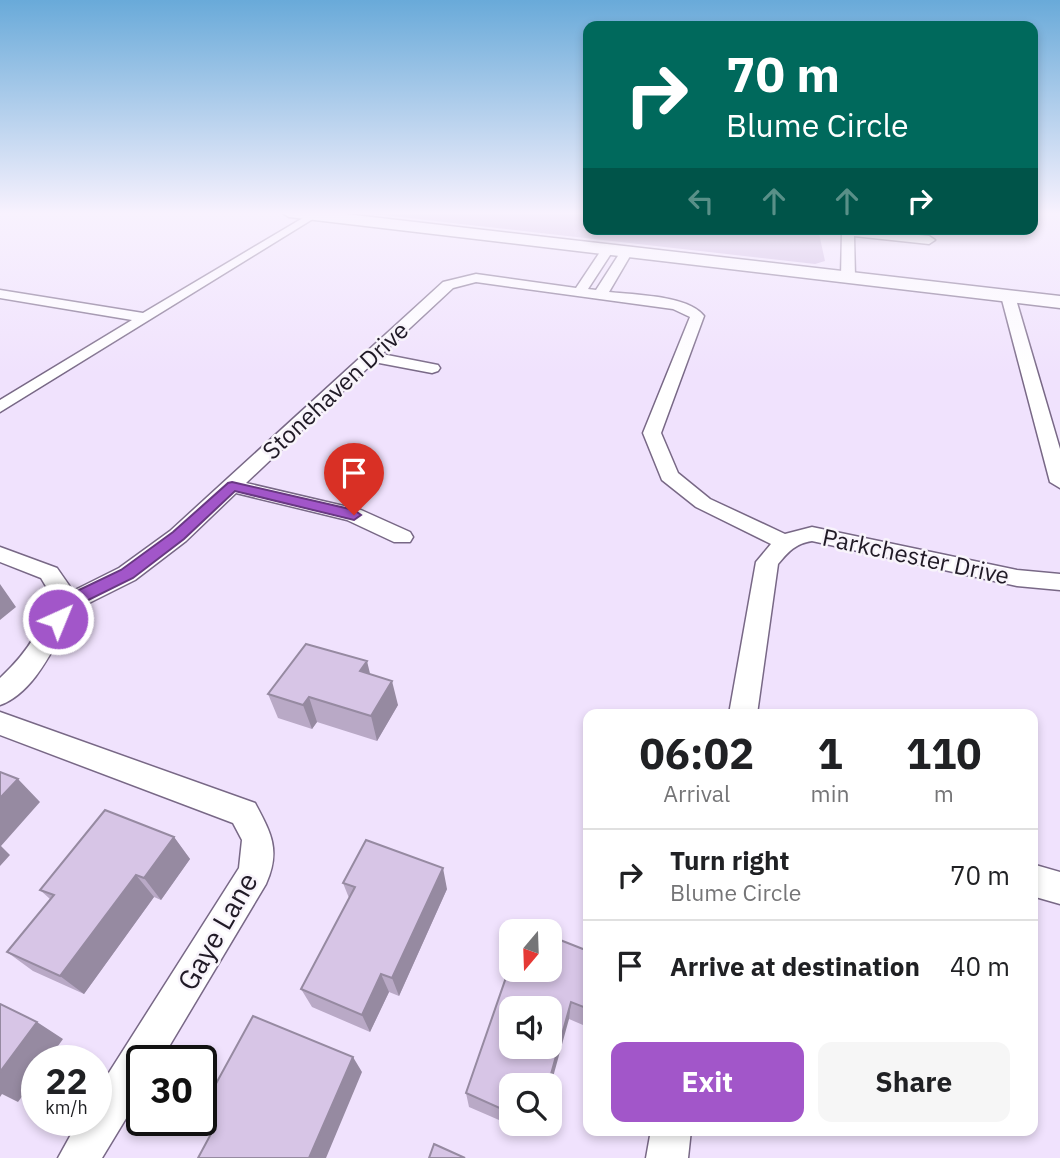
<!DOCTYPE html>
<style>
:root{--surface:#fff;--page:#f6f6f6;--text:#202124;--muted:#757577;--line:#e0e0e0;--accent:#a256c9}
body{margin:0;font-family:"IBM Plex Sans",sans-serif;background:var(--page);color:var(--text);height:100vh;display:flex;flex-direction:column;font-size:26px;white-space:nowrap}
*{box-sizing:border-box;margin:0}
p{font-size:23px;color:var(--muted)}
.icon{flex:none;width:38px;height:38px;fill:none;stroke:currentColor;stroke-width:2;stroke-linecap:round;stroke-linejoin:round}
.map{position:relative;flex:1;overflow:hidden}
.sheet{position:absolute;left:583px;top:709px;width:455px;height:427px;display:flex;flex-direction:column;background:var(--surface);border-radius:14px;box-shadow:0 4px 10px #0003}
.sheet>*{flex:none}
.guide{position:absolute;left:583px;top:21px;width:455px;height:214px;border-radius:14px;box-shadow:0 4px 10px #0003;background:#00695c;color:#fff;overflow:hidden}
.needle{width:46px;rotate:199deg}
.fabs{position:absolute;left:499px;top:919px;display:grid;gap:14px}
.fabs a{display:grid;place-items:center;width:63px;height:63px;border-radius:14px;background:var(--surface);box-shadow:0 4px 10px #0003;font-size:35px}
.speed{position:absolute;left:21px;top:1045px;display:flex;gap:14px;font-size:35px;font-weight:700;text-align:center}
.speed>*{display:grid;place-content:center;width:91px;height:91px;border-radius:50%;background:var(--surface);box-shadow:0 4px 10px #0003;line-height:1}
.speed small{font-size:18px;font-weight:400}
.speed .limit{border:4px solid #111;border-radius:10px;background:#fff;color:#111}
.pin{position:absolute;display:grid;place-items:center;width:60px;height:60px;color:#fff;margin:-72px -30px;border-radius:50% 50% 50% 0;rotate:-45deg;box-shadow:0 0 7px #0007}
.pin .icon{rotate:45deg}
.me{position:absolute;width:77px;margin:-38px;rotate:44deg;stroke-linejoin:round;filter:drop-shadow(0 0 5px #0008)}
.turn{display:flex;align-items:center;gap:24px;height:147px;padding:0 28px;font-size:32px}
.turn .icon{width:91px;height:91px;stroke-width:2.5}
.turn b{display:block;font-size:49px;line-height:60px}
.lanes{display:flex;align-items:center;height:66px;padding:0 28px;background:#0003;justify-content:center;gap:35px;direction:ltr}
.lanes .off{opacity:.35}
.eta{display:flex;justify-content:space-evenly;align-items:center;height:119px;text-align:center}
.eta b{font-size:42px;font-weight:700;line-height:49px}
.primary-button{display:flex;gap:14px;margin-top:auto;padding:14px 28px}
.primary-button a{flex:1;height:80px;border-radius:14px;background:var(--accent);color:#fff;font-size:28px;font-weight:700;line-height:80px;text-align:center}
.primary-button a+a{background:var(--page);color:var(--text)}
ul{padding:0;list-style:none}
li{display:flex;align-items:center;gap:21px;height:91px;padding:0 28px;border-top:2px solid var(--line)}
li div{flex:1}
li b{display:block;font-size:26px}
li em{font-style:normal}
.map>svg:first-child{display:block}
.green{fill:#c7b0db}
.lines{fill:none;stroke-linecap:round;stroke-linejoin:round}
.street-casing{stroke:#786886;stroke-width:3}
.secondary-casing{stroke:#786886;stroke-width:3}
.street{fill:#fff;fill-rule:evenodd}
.secondary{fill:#fff;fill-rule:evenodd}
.wall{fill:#b9a9c6}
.shaded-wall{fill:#968aa1}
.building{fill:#d7c5e6;stroke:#968aa1;stroke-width:2;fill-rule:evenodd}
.route{fill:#a256c9;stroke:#693883;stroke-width:2}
.labels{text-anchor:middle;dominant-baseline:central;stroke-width:5;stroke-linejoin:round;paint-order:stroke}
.street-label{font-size:24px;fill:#201a26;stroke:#f8f4fb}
.near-street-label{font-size:28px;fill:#201a26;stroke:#f8f4fb}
</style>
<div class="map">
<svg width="1060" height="1158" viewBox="0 0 1060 1158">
<rect width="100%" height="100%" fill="#f0e2fd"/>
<path class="green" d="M 356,212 L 588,212 L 588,229 L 818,229 L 825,261 L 815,264 Z"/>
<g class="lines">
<defs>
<path id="street" d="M 313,212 L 318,215 L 316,217 L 0,412 L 0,400 L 132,320 L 0,298 L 0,290 L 143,313 Z
M 855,229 L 929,236 L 935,240 L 929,244 L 854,236 L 855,277 L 848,281 L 841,277 L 842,232 L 845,229 Z
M 608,245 L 614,249 L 588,289 L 596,290 L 623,248 L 627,247 L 633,251 L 609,292 C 634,295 688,295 704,316 L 661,433 L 678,473 L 710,499 L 785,534 L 812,527 L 1017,570 L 1060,574 L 1060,590 L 1017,586 L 812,541 C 795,544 789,551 778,564 L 757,714 L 729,714 L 756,562 L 771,544 L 696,507 L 662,480 L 643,433 L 690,317 L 673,309 L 476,282 L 453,288 L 382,354 L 438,365 L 440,368 L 438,371 L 432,373 L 374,362 L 246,483 L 361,510 L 410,532 L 413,537 L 410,542 L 394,542 L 347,520 L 236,493 L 186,541 L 135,580 L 71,612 L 70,619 C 53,648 34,693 0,705 L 0,678 C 26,654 45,627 50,593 L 41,578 L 0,562 L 0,547 L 57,568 L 73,591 L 119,568 L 170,531 L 443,282 L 476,274 L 576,288 L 604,246 Z
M 1008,292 L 1015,296 L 1060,449 L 1060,488 L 1050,482 L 1001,296 Z
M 0,712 L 255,803 C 271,833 281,850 266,884 L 161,1060 L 142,1060 L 142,1092 L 102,1158 L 58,1158 L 79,1120 L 96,1120 L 96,1093 L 239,868 L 242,840 L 233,823 L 0,735 Z
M 1032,864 L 1060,872 L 1060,904 L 1032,896 Z
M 651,1130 L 691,1130 L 688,1158 L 646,1158 Z"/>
<path id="secondary" d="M 281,212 L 328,212 L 1060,296 L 1060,308 L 289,217 Z"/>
</defs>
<use href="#street" class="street-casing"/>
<use href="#secondary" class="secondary-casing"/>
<use href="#street" class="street"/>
<use href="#secondary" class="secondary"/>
</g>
<path class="wall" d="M 370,674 L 398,705 L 377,741 L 317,722 L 312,729 L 278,718 L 268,694 Z
M 174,837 L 190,859 L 161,900 L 154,897 L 84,994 L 33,971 L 7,952 L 50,899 L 40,890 Z
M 343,883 L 447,889 L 399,996 L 389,992 L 370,1032 L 312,1007 L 301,989 L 349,898 Z
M 588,951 L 588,1006 L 583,1025 L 569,1019 L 511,1085 L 511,1124 L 540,1124 L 536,1136 L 469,1107 L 466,1093 Z"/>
<path class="shaded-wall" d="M 0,584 L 16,607 L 0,620 Z
M 367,661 L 373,686 L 360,671 Z
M 392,681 L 398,705 L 377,741 L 371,716 Z
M 309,697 L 317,722 L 312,729 L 303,705 Z
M 18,779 L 40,802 L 1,846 L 10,855 L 0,866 L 0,798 Z
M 174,837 L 190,859 L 161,900 L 144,878 Z
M 443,868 L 447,889 L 399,996 L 392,978 Z
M 136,875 L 154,897 L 84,994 L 60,976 Z
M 381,974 L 389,992 L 370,1032 L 362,1015 Z
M 588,999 L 588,1006 L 583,1025 L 586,1008 Z
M 571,1002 L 569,1019 L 550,1088 L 550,1085 L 548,1085 Z
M 37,1022 L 63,1039 L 48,1060 L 37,1060 L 37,1076 L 18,1102 L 2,1094 L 0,1097 L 0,1072 Z
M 353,1057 L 362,1072 L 326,1158 L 309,1158 Z
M 536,1124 L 540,1124 L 536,1136 Z"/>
<path class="building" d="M 306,644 L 367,661 L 360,671 L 392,681 L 371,716 L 309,697 L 303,705 L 268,694 Z
M 0,772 L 18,779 L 0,798 Z
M 105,810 L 174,837 L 144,878 L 136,875 L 60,976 L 7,952 L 54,895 L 40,890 Z
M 366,840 L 443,868 L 392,978 L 381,974 L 362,1015 L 301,989 L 355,887 L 343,883 Z
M 524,927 L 535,931 L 522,931 Z
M 550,936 L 588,951 L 588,999 L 586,1008 L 571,1002 L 548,1085 L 511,1085 L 511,1113 L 466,1093 L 511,963 L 511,970 L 550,970 ZM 511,1008 L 550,1008 L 550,1046 L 511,1046 Z
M 0,1004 L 37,1022 L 0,1072 Z
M 253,1016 L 353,1057 L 309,1158 L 198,1158 L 212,1132 L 195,1124 L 197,1120 L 201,1120 L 201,1111 Z
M 434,1144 L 465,1158 L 429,1158 Z"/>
<linearGradient id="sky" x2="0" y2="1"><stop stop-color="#69aad9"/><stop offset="0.57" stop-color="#f8f2fe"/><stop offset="1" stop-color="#f8f2fe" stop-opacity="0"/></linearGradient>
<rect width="1060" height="374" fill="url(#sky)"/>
<path class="route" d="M 232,482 L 354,510 L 361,515 L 354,520 L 235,491 L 184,539 L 133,578 L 68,610 L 64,624 L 52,624 L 50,619 L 54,602 L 121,570 L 173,532 L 228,483 Z"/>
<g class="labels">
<g class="street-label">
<text transform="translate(335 390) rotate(-43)">Stonehaven Drive</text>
<text transform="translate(916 556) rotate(12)">Parkchester Drive</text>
</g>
<g class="near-street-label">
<text transform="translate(217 931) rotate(-60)">Gaye Lane</text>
</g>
</g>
</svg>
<div class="fabs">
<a><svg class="needle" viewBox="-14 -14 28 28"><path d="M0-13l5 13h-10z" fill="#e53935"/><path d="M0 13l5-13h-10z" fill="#757577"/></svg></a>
<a><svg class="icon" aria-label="sound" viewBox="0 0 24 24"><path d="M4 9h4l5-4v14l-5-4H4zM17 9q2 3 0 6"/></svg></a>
<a><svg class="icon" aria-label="search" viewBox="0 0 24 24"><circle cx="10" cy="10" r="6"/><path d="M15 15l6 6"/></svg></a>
</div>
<div class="speed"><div>22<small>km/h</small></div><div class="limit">30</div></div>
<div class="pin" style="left:354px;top:515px;background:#d93025"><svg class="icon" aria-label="arrive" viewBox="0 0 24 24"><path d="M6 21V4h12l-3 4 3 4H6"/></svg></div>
<svg class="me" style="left:58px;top:619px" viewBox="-20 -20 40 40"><circle r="17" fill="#a256c9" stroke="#fff" stroke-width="3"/><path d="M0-11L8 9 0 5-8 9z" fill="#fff"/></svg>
<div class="guide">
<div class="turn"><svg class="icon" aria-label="right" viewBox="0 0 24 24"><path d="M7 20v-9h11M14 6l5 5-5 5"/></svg><div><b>70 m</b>Blume Circle</div></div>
<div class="lanes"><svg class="icon off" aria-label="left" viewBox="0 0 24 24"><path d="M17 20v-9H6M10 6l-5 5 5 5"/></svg><svg class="icon off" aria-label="ahead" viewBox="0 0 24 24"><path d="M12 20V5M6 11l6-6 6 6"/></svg><svg class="icon off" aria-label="ahead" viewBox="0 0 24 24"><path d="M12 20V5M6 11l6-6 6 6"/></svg><svg class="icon" aria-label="right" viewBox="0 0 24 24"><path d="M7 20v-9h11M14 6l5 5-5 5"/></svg></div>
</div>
<section class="sheet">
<div class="eta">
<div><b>06:02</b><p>Arrival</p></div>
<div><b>1</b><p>min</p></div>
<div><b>110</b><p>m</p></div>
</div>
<ul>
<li><svg class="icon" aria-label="right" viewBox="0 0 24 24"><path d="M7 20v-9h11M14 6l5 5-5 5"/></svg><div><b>Turn right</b><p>Blume Circle</p></div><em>70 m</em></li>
<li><svg class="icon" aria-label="arrive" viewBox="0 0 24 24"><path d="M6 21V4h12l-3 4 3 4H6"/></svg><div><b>Arrive at destination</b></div><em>40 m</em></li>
</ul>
<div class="primary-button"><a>Exit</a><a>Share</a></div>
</section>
</div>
